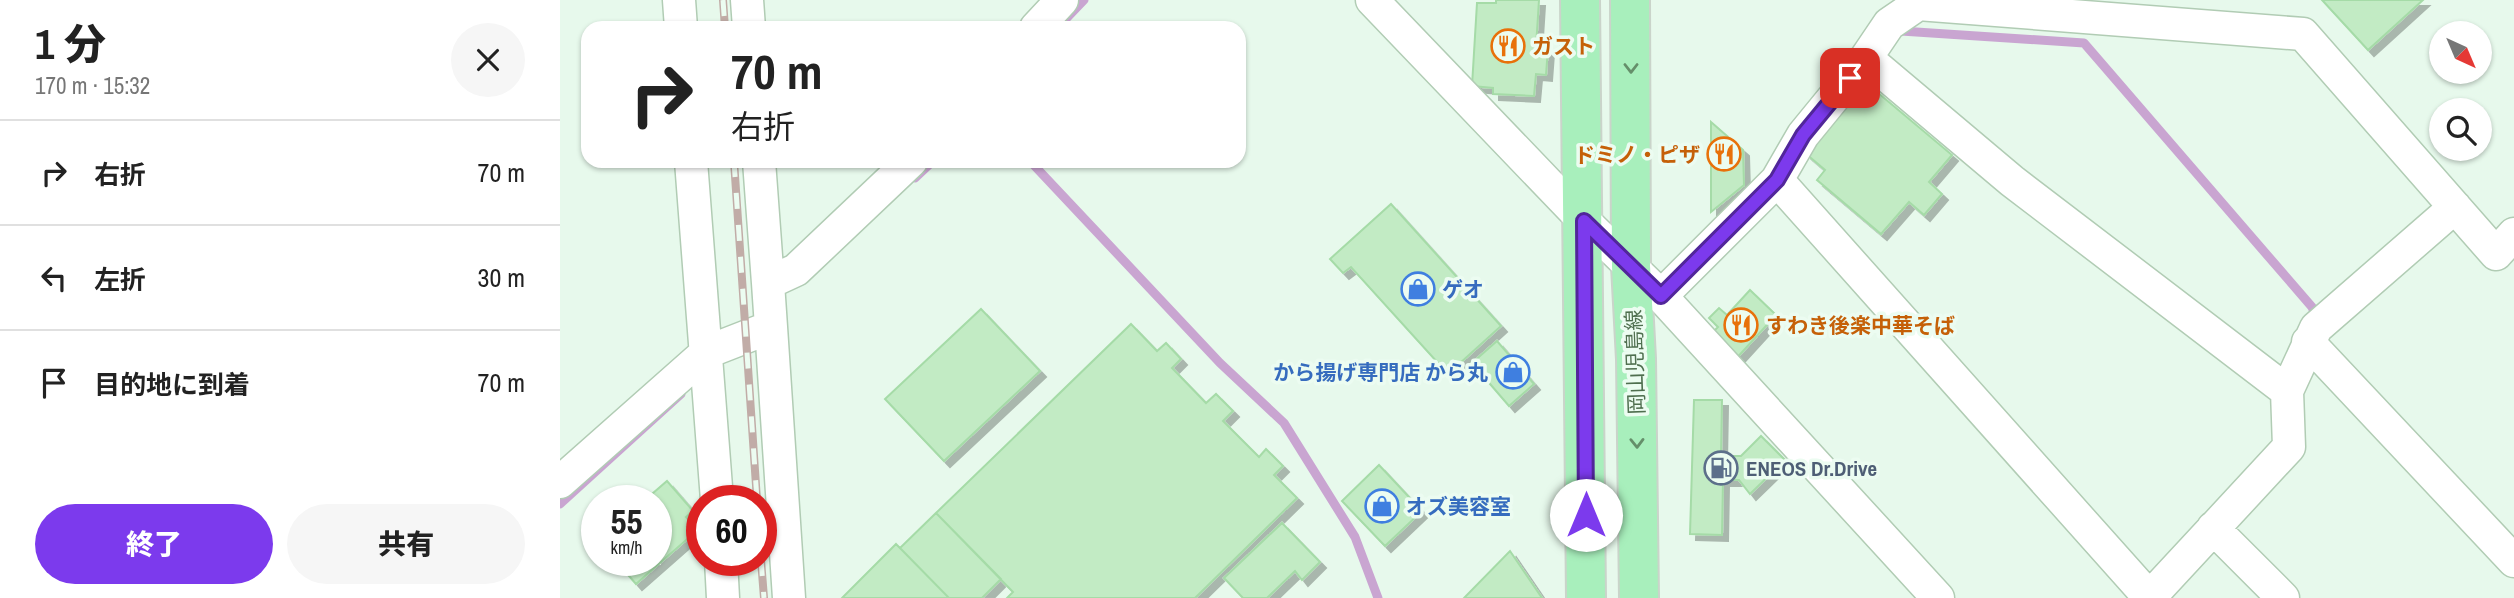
<!DOCTYPE html>
<html lang="ja">
<meta charset="utf-8">
<style>
:root{--surface:#fff;--page:#f6f6f6;--text:#222;--muted:#767676;--line:#e0e0e0;--accent:#7c3aed}
body{margin:0;font-family:"Archivo Narrow","Noto Sans JP",sans-serif;background:var(--page);color:var(--text);height:100vh;display:flex;flex-direction:column;font-size:26px;white-space:nowrap}
*{box-sizing:border-box;margin:0}
p{font-size:23px;color:var(--muted)}
.icon{flex:none;width:38px;height:38px;fill:none;stroke:currentColor;stroke-width:2;stroke-linecap:round;stroke-linejoin:round}
.map{position:relative;flex:1;overflow:hidden}
.panel{display:flex;flex-direction:column;background:var(--surface);width:560px}
.panel>*{flex:none}
.hud{position:absolute;left:21px;top:21px;width:665px;height:147px;border-radius:21px;box-shadow:0 2px 5px #0004;background:#fff;color:var(--text);overflow:hidden}
.needle{width:46px;rotate:136deg}
.fabs{position:absolute;left:1869px;top:21px;display:grid;gap:14px}
.fabs a{display:grid;place-items:center;width:63px;height:63px;border-radius:50%;background:var(--surface);box-shadow:0 2px 5px #0004;font-size:35px}
.speed{position:absolute;left:21px;top:485px;display:flex;gap:14px;font-size:35px;font-weight:700;text-align:center}
.speed>*{display:grid;place-content:center;width:91px;height:91px;border-radius:50%;background:var(--surface);box-shadow:0 2px 5px #0004;line-height:1}
.speed small{font-size:18px;font-weight:400}
.speed .limit{border:10px solid #d22;background:#fff;color:#111}
.pin{position:absolute;display:grid;place-items:center;width:60px;height:60px;color:#fff;margin:-30px;border-radius:14px;box-shadow:0 4px 10px #0006}
.me{position:absolute;width:77px;margin:-38px;rotate:0deg;stroke-linejoin:round;filter:drop-shadow(0 0 5px #0008)}
.turn{display:flex;align-items:center;gap:24px;height:147px;padding:0 35px;font-size:32px}
.turn .icon{width:91px;height:91px;stroke-width:2.5}
.turn b{display:block;font-size:49px;line-height:60px}
.round{display:grid;place-items:center;flex:none;width:74px;height:74px;border-radius:37px;background:var(--page)}
.head{display:flex;align-items:center;justify-content:space-between;height:119px;padding:0 35px}
h1{font-size:42px;font-weight:800;line-height:52px}
.cta{display:flex;gap:14px;margin-top:auto;padding:14px 35px}
.cta a{flex:1;height:80px;border-radius:42px;background:var(--accent);color:#fff;font-size:28px;font-weight:800;line-height:80px;text-align:center}
.cta a+a{background:var(--page);color:var(--text)}
ul{padding:0;list-style:none}
li{display:flex;align-items:center;gap:21px;height:105px;padding:0 35px;border-top:2px solid var(--line)}
li div{flex:1}
li b{display:block;font-size:26px}
li em{font-style:normal}
main{display:flex;flex:1;min-height:0}
.map>svg:first-child{display:block}
.lines{fill:none;stroke-linecap:round;stroke-linejoin:round}
.stream{stroke:#c9a5d1;stroke-width:9}
.building{fill:#c2ebc4;stroke:#a5dba7;stroke-width:2;filter:url(#shadow)}
.minor-casing{stroke:#b1ccb4;stroke-width:35}
.primary-casing{stroke:#cad4ca;stroke-width:42}
.minor{stroke:#fff;stroke-width:32}
.primary{stroke:#a8efbc;stroke-width:38}
.rail-casing{stroke:#c1aca7;stroke-width:8}
.rail{stroke:#ecfcf1;stroke-width:5;stroke-dasharray:16;stroke-linecap:butt}
.oneway{stroke:#658f6a}
.route-casing{stroke:#51269a;stroke-width:18}
.route{stroke:#7c3aed;stroke-width:12}
.labels{text-anchor:middle;dominant-baseline:central;stroke-width:7;stroke-linejoin:round;paint-order:stroke}
.food-label{font-size:21px;font-weight:bold;fill:#c56008;stroke:#ecfcf1;text-anchor:start}
.shop-label{font-size:21px;font-weight:bold;fill:#366cbe;stroke:#ecfcf1;text-anchor:start}
.street-label{font-size:21px;fill:#4f6f4f;stroke:#ecfcf1}
.service-label{font-size:21px;font-weight:bold;fill:#4e5e75;stroke:#ecfcf1;text-anchor:start}
</style>
<main>
<section class="panel">
<div class="head"><div><h1>1 分</h1><p>170 m · 15:32</p></div><a class="round"><svg class="icon" aria-label="close" viewBox="0 0 24 24"><path d="M6 6l12 12M18 6L6 18"/></svg></a></div>
<ul>
<li><svg class="icon" aria-label="right" viewBox="0 0 24 24"><path d="M7 20v-9h11M14 6l5 5-5 5"/></svg><div><b>右折</b></div><em>70 m</em></li>
<li><svg class="icon" aria-label="left" viewBox="0 0 24 24"><path d="M17 20v-9H6M10 6l-5 5 5 5"/></svg><div><b>左折</b></div><em>30 m</em></li>
<li><svg class="icon" aria-label="arrive" viewBox="0 0 24 24"><path d="M6 21V4h12l-3 4 3 4H6"/></svg><div><b>目的地に到着</b></div><em>70 m</em></li>
</ul>
<div class="cta"><a>終了</a><a>共有</a></div>
</section>
<div class="map">
<svg width="1954" height="598" viewBox="0 0 1954 598">
<defs>
<filter id="shadow"><feDropShadow dx="6" dy="6" stdDeviation="0" flood-color="#0004"/></filter>
</defs>
<rect width="100%" height="100%" fill="#e7f9ec"/>
<g class="lines">
<path class="stream" d="M 503,22 L 524,0
M 1339,26 L 1341,31 L 1524,43 L 1752,307 L 1757,319
M 470,161 L 660,363 L 724,423 L 795,537 L 818,598
M 355,178 L 373,161
M 0,504 L 121,394"/>
</g>
<path class="building" d="M 936,0 L 979,0 L 976,47 L 988,48 L 986,75 L 976,74 L 974,96 L 933,94 L 933,88 L 912,86 L 917,3 L 936,3 Z
M 1762,0 L 1863,0 L 1808,50 Z
M 1305,82 L 1392,155 L 1369,182 L 1382,194 L 1364,215 L 1349,202 L 1321,234 L 1257,180 L 1265,170 L 1245,153 Z
M 1151,122 L 1183,150 L 1184,185 L 1151,212 Z
M 831,204 L 941,326 L 888,374 L 791,267 L 783,273 L 770,259 Z
M 1190,290 L 1216,315 L 1174,361 L 1148,337 L 1158,327 L 1149,318 L 1159,308 L 1167,315 Z
M 421,309 L 480,371 L 384,461 L 325,399 Z
M 571,324 L 597,351 L 606,343 L 621,359 L 612,368 L 646,403 L 656,394 L 673,411 L 663,421 L 699,457 L 706,449 L 723,466 L 714,475 L 737,498 L 635,598 L 447,598 L 453,592 L 376,513 Z
M 937,341 L 974,384 L 949,406 L 912,363 Z
M 1134,400 L 1162,400 L 1161,456 L 1181,456 L 1201,436 L 1225,460 L 1190,494 L 1179,480 L 1163,480 L 1162,535 L 1130,534 Z
M 819,465 L 862,511 L 825,546 L 782,501 Z
M 107,481 L 133,511 L 126,517 L 132,523 L 127,527 L 133,534 L 76,584 L 55,560 L 96,560 L 96,500 L 85,500 Z
M 376,513 L 441,579 L 422,598 L 389,598 L 340,548 Z
M 722,523 L 760,562 L 742,580 L 735,571 L 707,598 L 683,598 L 664,578 Z
M 336,544 L 389,598 L 282,598 Z
M 950,551 L 982,598 L 904,598 Z"/>
<g class="lines">
<defs>
<path id="minor" d="M 119,0 L 121,28
M 187,0 L 189,28
M 812,0 L 1024,221 L 1101,296 L 1378,598
M 476,28 L 502,0
M 1306,58 L 1452,181 L 1727,391
M 131,161 L 157,500
M 199,161 L 208,283
M 1217,180 L 1589,597
M 1101,296 L 1217,180 L 1243,135 L 1306,58 L 1329,24 L 1358,4 L 1743,34 L 1936,254 L 1954,234
M 211,327 L 229,598
M 1748,342 L 1954,561
M 0,482 L 147,352 L 211,327 L 208,283 L 236,270 L 351,161
M 1653,528 L 1723,598
M 161,560 L 163,598
M 1589,598 L 1729,447 L 1727,391 L 1756,328 L 1895,207"/>
<path id="primary" d="M 1020,0 L 1026,598
M 1070,0 L 1071,266 L 1076,359 L 1079,598"/>
</defs>
<use href="#minor" class="minor-casing"/>
<use href="#primary" class="primary-casing"/>
<use href="#minor" class="minor"/>
<use href="#primary" class="primary"/>
<defs>
<path id="rail" d="M 163,0 L 165,28
M 174,161 L 197,500
M 201,560 L 204,598"/>
</defs>
<use href="#rail" class="rail-casing"/>
<use href="#rail" class="rail"/>
</g>
<defs><path id="oneway-chevron" d="M-2-3.5L2.5 0L-2 3.5" fill="none" stroke-width="1.6" stroke-linecap="round" stroke-linejoin="round" transform="scale(1.75)"/></defs>
<g class="oneway">
<use href="#oneway-chevron" transform="translate(1071 68) rotate(90)"/>
<use href="#oneway-chevron" transform="translate(1077 443) rotate(89)"/>
</g>
<g class="lines">
<defs>
<path id="route" d="M 1026,515 L 1024,221 L 1101,296 L 1217,180 L 1243,135 L 1290,78"/>
</defs>
<use href="#route" class="route-casing"/>
<use href="#route" class="route"/>
</g>
<defs>
<symbol id="restaurant-ring" viewBox="-11 -11 22 22"><circle r="9.5" fill="#ecfcf1" stroke="#e8710a" stroke-width="1.5"/><path d="M-5-6h1v4h1v-4h1v4h1v-4h1v5L-1.5 .5V6h-2V.5L-5-1ZM5-6V6H3V1.5H1.5Q1.5-4 5-6Z" fill="#e8710a"/></symbol>
<symbol id="shop-ring" viewBox="-11 -11 22 22"><circle r="9.5" fill="#ecfcf1" stroke="#3f7fe0" stroke-width="1.5"/><path d="M-5-2.5h2.3a2.7 3.5 0 0 1 5.4 0H5L5.5 6h-11ZM-1.5-2.5h3a1.5 2.3 0 0 0-3 0Z" fill="#3f7fe0"/></symbol>
<symbol id="fuel-ring" viewBox="-11 -11 22 22"><circle r="9.5" fill="#ecfcf1" stroke="#5c6f8a" stroke-width="1.5"/><path d="M-5.5-6h7V0h2V4h1.3V-2.5L3-4.5l.8-.8L6-3V5H2.5V1h-1V6h-7ZM-4.2-4.7v3.2H.2V-4.7Z" fill="#5c6f8a"/></symbol>
</defs>
<g fill-rule="evenodd">
<use href="#restaurant-ring" x="929" y="27" width="38" height="38"/>
<use href="#restaurant-ring" x="1145" y="135" width="38" height="38"/>
<use href="#shop-ring" x="839" y="270" width="38" height="38"/>
<use href="#restaurant-ring" x="1162" y="306" width="38" height="38"/>
<use href="#shop-ring" x="934" y="353" width="38" height="38"/>
<use href="#fuel-ring" x="1142" y="449" width="38" height="38"/>
<use href="#shop-ring" x="803" y="487" width="38" height="38"/>
</g>
<g class="labels">
<g class="food-label">
<text x="972" y="46">ガスト</text>
<text x="1140" y="154" text-anchor="end">ドミノ・ピザ</text>
<text x="1206" y="325">すわき後楽中華そば</text>
</g>
<g class="shop-label">
<text x="882" y="289">ゲオ</text>
<text x="928" y="372" text-anchor="end">から揚げ専門店 から丸</text>
<text x="846" y="506">オズ美容室</text>
</g>
<g class="street-label">
<text transform="translate(1075 362) rotate(-92)">岡山児島線</text>
</g>
<g class="service-label">
<text x="1186" y="468">ENEOS Dr.Drive</text>
</g>
</g>
</svg>
<div class="fabs">
<a><svg class="needle" viewBox="-14 -14 28 28"><path d="M0-13l5 13h-10z" fill="#e53935"/><path d="M0 13l5-13h-10z" fill="#767676"/></svg></a>
<a><svg class="icon" aria-label="search" viewBox="0 0 24 24"><circle cx="10" cy="10" r="6"/><path d="M15 15l6 6"/></svg></a>
</div>
<div class="speed"><div>55<small>km/h</small></div><div class="limit">60</div></div>
<div class="pin" style="left:1290px;top:78px;background:#d93025"><svg class="icon" aria-label="arrive" viewBox="0 0 24 24"><path d="M6 21V4h12l-3 4 3 4H6"/></svg></div>
<svg class="me" style="left:1026px;top:515px" viewBox="-20 -20 40 40"><circle r="19" fill="#fff"/><path d="M0-13L10 11 0 6-10 11z" fill="#7c3aed"/></svg>
<div class="hud">
<div class="turn"><svg class="icon" aria-label="right" viewBox="0 0 24 24"><path d="M7 20v-9h11M14 6l5 5-5 5"/></svg><div><b>70 m</b>右折</div></div>
</div>
</div>
</main>
